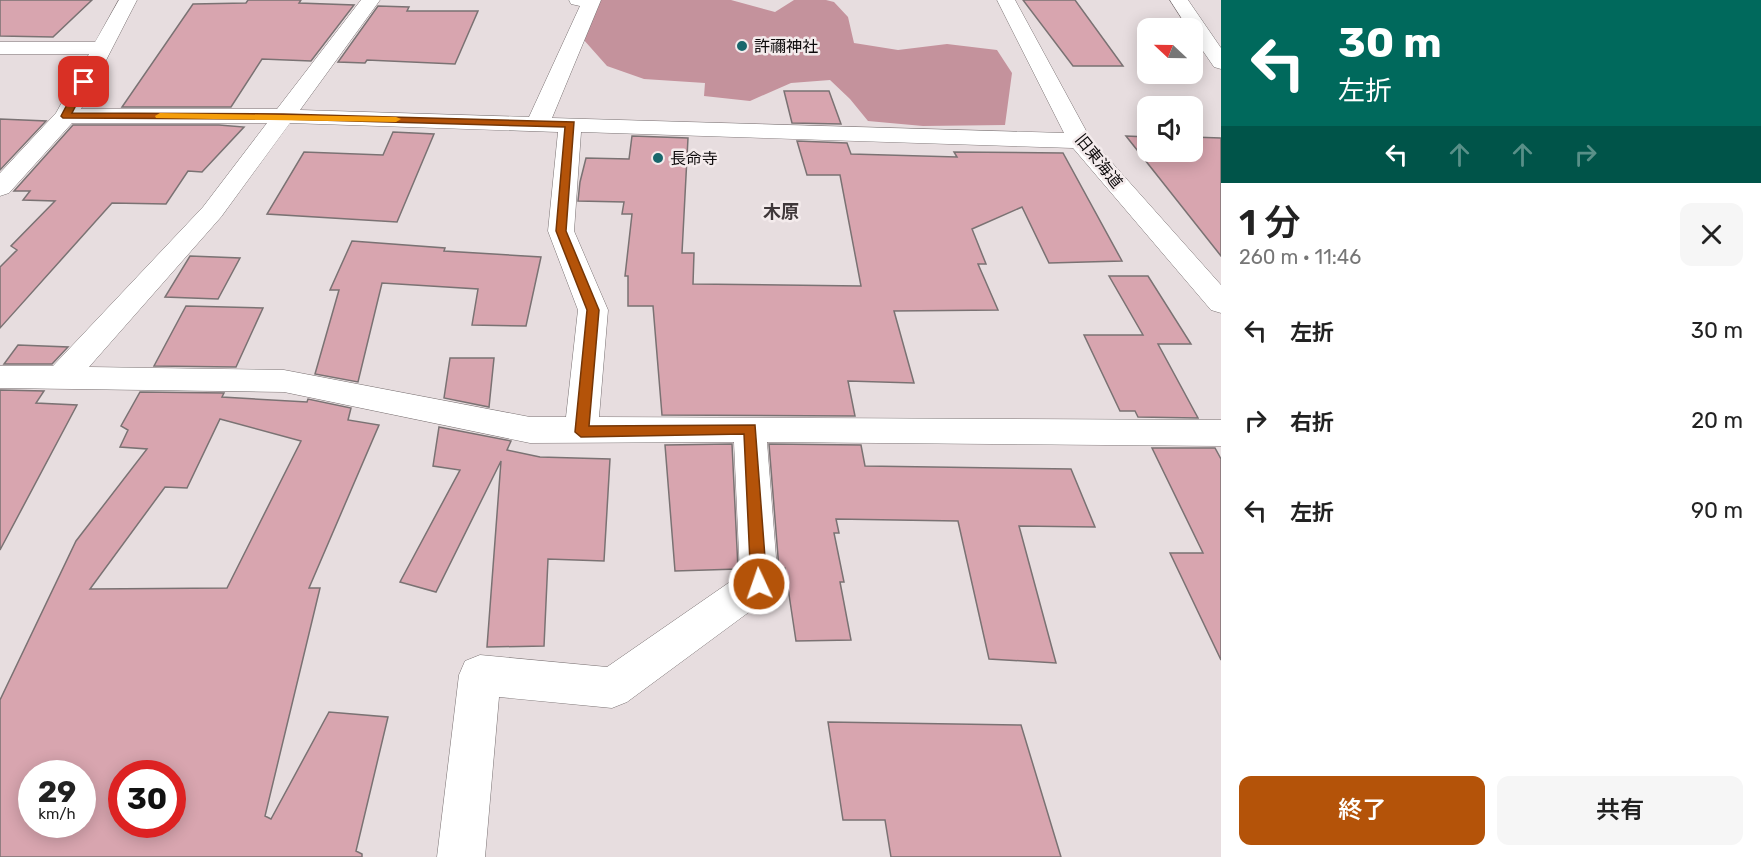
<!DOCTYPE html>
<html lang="ja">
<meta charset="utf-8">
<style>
:root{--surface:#fff;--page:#f6f6f6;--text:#222;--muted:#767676;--accent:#b45309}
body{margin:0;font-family:Rubik,"Noto Sans JP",sans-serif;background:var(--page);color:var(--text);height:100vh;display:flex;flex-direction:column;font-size:22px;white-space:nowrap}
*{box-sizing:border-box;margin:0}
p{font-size:20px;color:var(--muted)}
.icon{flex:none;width:33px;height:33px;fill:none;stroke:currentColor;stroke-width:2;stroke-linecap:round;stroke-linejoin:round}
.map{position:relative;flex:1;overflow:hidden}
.details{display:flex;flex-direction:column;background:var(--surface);width:540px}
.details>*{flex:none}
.banner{background:#00695c;color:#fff;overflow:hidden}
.needle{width:39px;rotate:292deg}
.controls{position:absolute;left:1137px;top:18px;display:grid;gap:12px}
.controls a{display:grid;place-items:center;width:66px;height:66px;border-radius:12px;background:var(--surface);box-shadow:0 3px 15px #0003;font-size:30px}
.speed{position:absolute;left:18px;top:760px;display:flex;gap:12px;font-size:30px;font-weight:700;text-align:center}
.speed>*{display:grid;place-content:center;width:78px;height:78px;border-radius:50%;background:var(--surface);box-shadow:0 3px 15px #0003;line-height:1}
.speed small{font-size:15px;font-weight:400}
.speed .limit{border:9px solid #d22;background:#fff;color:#111}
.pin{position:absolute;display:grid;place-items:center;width:51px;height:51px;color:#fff;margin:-26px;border-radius:12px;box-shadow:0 3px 9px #0006}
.me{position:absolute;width:66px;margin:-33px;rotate:357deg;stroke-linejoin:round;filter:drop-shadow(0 0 4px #0008)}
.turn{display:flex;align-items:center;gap:21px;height:126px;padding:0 18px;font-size:27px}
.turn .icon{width:78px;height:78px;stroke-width:2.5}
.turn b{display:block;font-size:42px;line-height:51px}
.lanes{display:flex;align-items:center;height:57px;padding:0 18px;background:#0003;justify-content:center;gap:30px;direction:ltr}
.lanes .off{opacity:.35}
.round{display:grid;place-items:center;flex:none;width:63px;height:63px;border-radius:12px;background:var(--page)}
.summary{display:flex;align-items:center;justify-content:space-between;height:102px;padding:0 18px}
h1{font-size:36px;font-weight:600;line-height:45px}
.cta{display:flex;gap:12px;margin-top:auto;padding:12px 18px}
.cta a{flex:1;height:69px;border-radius:12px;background:var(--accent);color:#fff;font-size:24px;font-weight:600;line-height:69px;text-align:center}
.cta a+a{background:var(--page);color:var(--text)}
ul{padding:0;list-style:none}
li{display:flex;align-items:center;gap:18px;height:90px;padding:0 18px}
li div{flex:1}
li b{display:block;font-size:22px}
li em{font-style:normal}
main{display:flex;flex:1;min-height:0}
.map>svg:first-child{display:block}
.forest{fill:#c4929c}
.building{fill:#d8a5af;stroke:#7a7273;stroke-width:1.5;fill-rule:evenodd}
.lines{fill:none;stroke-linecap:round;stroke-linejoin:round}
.minor-casing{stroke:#797172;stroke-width:1}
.secondary-casing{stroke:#797172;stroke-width:1}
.minor{fill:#fff;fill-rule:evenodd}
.secondary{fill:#fff;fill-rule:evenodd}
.route{fill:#b45309;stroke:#753606;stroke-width:1.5}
.slow{fill:#f59e0b}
.poi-dot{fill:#19676c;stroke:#f4ebec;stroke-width:2}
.labels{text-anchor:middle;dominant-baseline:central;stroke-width:5;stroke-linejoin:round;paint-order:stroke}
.far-poi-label{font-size:16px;fill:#0e0b0c;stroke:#f4ebec;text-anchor:start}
.far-street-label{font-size:16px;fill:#0e0b0c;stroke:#f4ebec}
.far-quarter-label{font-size:18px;font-weight:bold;fill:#40383a;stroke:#f4ebec}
</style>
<main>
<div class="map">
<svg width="1221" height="857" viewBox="0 0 1221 857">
<rect width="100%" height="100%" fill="#e7dddf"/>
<path class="forest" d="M 599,0 L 731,0 L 775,12 L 794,0 L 826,0 L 834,2 L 848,17 L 854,43 L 898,50 L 947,44 L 997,50 L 1012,73 L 1005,125 L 923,126 L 868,121 L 850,99 L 830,80 L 791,83 L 750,101 L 704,96 L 705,83 L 644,79 L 607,66 L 583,39 Z"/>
<path class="building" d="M 0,0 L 92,0 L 53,37 L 0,36 Z
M 248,0 L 301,0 L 299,3 L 354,5 L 311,61 L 262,59 L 231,107 L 122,107 L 193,4 L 246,3 Z
M 1023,0 L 1075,0 L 1123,66 L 1073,66 Z
M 378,6 L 409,7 L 407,11 L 478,11 L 455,64 L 367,60 L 365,63 L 338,62 Z
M 784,91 L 829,91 L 841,124 L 792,123 Z
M 0,119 L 46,121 L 0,170 Z
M 73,125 L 219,125 L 244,127 L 202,172 L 188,171 L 166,204 L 112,203 L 0,328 L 0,267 L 17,250 L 11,246 L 55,201 L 23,200 L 30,191 L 14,191 Z
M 393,132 L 434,134 L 397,222 L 267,214 L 304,152 L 383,155 Z
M 632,136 L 688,138 L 682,253 L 694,253 L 693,284 L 861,286 L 840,175 L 807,175 L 797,141 L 847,143 L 851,154 L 957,157 L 954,152 L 1063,153 L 1122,261 L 1049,263 L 1022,207 L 972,229 L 986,264 L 978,264 L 998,310 L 894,311 L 914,383 L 848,381 L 855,416 L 662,415 L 653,306 L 628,306 L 628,276 L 625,276 L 632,214 L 622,214 L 624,202 L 578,201 L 580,182 L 586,158 L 629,159 Z
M 1126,136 L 1148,137 L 1148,152 L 1192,152 L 1192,137 L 1221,138 L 1221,256 Z
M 352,241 L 445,248 L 444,251 L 541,257 L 526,326 L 472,325 L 478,289 L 382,283 L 358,382 L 315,374 L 339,290 L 330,290 Z
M 190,256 L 240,258 L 218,299 L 165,297 Z
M 1109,276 L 1148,276 L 1191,344 L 1158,344 L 1198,418 L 1138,417 L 1135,411 L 1120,411 L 1084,335 L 1143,335 Z
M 186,306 L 263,308 L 236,367 L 154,366 Z
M 18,345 L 68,347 L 52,364 L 4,364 Z
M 450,358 L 494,358 L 489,407 L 444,398 Z
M 0,390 L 44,391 L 36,403 L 77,405 L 0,550 Z
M 140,392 L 224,393 L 222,397 L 307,402 L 308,399 L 351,408 L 348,420 L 379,425 L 309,588 L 320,588 L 265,816 L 271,819 L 329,712 L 388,717 L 356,851 L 362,854 L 362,857 L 0,857 L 0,700 L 76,541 L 147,449 L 120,447 L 128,430 L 121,426 ZM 220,419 L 301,441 L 227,588 L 90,589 L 165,487 L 187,488 ZM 32,774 L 82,774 L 82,825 L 32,825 ZM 122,774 L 172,774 L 172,825 L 122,825 Z
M 439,427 L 511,441 L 507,450 L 540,457 L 610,459 L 604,561 L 548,559 L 544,646 L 487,647 L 501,461 L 436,592 L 400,582 L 460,470 L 433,466 Z
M 732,444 L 738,569 L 675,571 L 665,445 Z
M 769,444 L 861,445 L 865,466 L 1071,469 L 1095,527 L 1019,526 L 1056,663 L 989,659 L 958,521 L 836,519 L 839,533 L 834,533 L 844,582 L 840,582 L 851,640 L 796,641 L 785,568 L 779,569 Z
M 1152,448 L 1215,448 L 1221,459 L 1221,660 L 1170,553 L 1203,553 Z
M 828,722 L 1021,725 L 1061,857 L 891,857 L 885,820 L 843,820 Z"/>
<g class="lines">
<defs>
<path id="minor" d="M 119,0 L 137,0 L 81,109 L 277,109 L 361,0 L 380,0 L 300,110 L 529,117 L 580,6 L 571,4 L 569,0 L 601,0 L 552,118 L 1064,133 L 997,0 L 1015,0 L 1090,138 L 1221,285 L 1221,313 L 1211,310 L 1073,148 L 581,132 L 574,231 L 608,310 L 599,417 L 1221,420 L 1221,446 L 767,442 L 778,583 L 772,595 L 627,702 L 612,708 L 499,697 L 485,857 L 437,857 L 459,675 L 465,661 L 480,655 L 607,667 L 740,575 L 734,442 L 530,443 L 284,392 L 0,388 L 0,366 L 53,366 L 203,207 L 267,123 L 72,123 L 9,193 L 0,196 L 0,173 L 56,113 L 89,54 L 0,54 L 0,42 L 95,42 ZM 290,123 L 558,132 L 548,231 L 578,310 L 566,417 L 530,417 L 284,370 L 89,367 L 221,217 Z"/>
<path id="secondary" d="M 1170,0 L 1188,0 L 1221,48 L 1221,69 L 1214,67 L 1192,35 L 1192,28 L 1188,28 Z"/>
</defs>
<use href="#minor" class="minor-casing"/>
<use href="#secondary" class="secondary-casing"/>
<use href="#minor" class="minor"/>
<use href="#secondary" class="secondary"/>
</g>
<path class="route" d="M 84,79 L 88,82 L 72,113 L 283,114 L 574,122 L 566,231 L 599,310 L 589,426 L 755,425 L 767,584 L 765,588 L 759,590 L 754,588 L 751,584 L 744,434 L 581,437 L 575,432 L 587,310 L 556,231 L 565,127 L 283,119 L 63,118 L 61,116 L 79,82 Z"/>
<path class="slow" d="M 160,113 L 396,117 L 401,119 L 396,122 L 156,118 L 155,116 Z"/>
<g class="poi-dot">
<circle cx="742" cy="46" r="6"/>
<circle cx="658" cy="158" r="6"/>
</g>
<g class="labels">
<g class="far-poi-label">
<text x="754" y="46">許禰神社</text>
<text x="670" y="158">長命寺</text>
</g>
<g class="far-street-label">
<text transform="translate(1099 161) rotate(51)">旧東海道</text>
</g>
<g class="far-quarter-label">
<text x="781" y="212">木原</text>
</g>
</g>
</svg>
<div class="controls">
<a><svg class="needle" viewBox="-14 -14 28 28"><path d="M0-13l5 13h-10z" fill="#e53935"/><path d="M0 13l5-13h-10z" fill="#767676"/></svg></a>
<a><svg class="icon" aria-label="sound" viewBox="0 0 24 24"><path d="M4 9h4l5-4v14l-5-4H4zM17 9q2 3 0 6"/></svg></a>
</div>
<div class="speed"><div>29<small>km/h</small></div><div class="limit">30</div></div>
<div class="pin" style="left:84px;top:82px;background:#d93025"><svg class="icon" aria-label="arrive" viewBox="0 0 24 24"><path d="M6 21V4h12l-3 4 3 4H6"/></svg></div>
<svg class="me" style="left:759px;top:584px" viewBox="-20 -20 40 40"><circle r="17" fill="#b45309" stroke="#fff" stroke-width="3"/><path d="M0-11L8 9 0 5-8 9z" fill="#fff"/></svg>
</div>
<section class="details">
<div class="banner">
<div class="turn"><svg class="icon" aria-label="left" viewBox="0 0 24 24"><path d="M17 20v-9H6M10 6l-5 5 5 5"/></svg><div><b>30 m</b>左折</div></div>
<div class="lanes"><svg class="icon" aria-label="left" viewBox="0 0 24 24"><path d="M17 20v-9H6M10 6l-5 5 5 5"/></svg><svg class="icon off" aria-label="ahead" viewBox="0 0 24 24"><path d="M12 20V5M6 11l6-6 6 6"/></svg><svg class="icon off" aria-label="ahead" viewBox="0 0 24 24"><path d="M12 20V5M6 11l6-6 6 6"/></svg><svg class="icon off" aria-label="right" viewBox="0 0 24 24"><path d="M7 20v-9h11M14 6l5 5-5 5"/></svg></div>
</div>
<div class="summary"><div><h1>1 分</h1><p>260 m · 11:46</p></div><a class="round"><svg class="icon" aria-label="close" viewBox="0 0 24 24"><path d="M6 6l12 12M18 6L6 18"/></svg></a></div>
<ul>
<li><svg class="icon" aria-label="left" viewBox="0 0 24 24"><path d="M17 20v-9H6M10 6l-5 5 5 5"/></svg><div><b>左折</b></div><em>30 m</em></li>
<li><svg class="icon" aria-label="right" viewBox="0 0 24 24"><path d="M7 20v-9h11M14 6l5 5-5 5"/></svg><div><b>右折</b></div><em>20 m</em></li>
<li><svg class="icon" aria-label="left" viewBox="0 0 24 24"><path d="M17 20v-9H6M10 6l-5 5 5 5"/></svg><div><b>左折</b></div><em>90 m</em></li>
</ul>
<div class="cta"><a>終了</a><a>共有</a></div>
</section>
</main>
